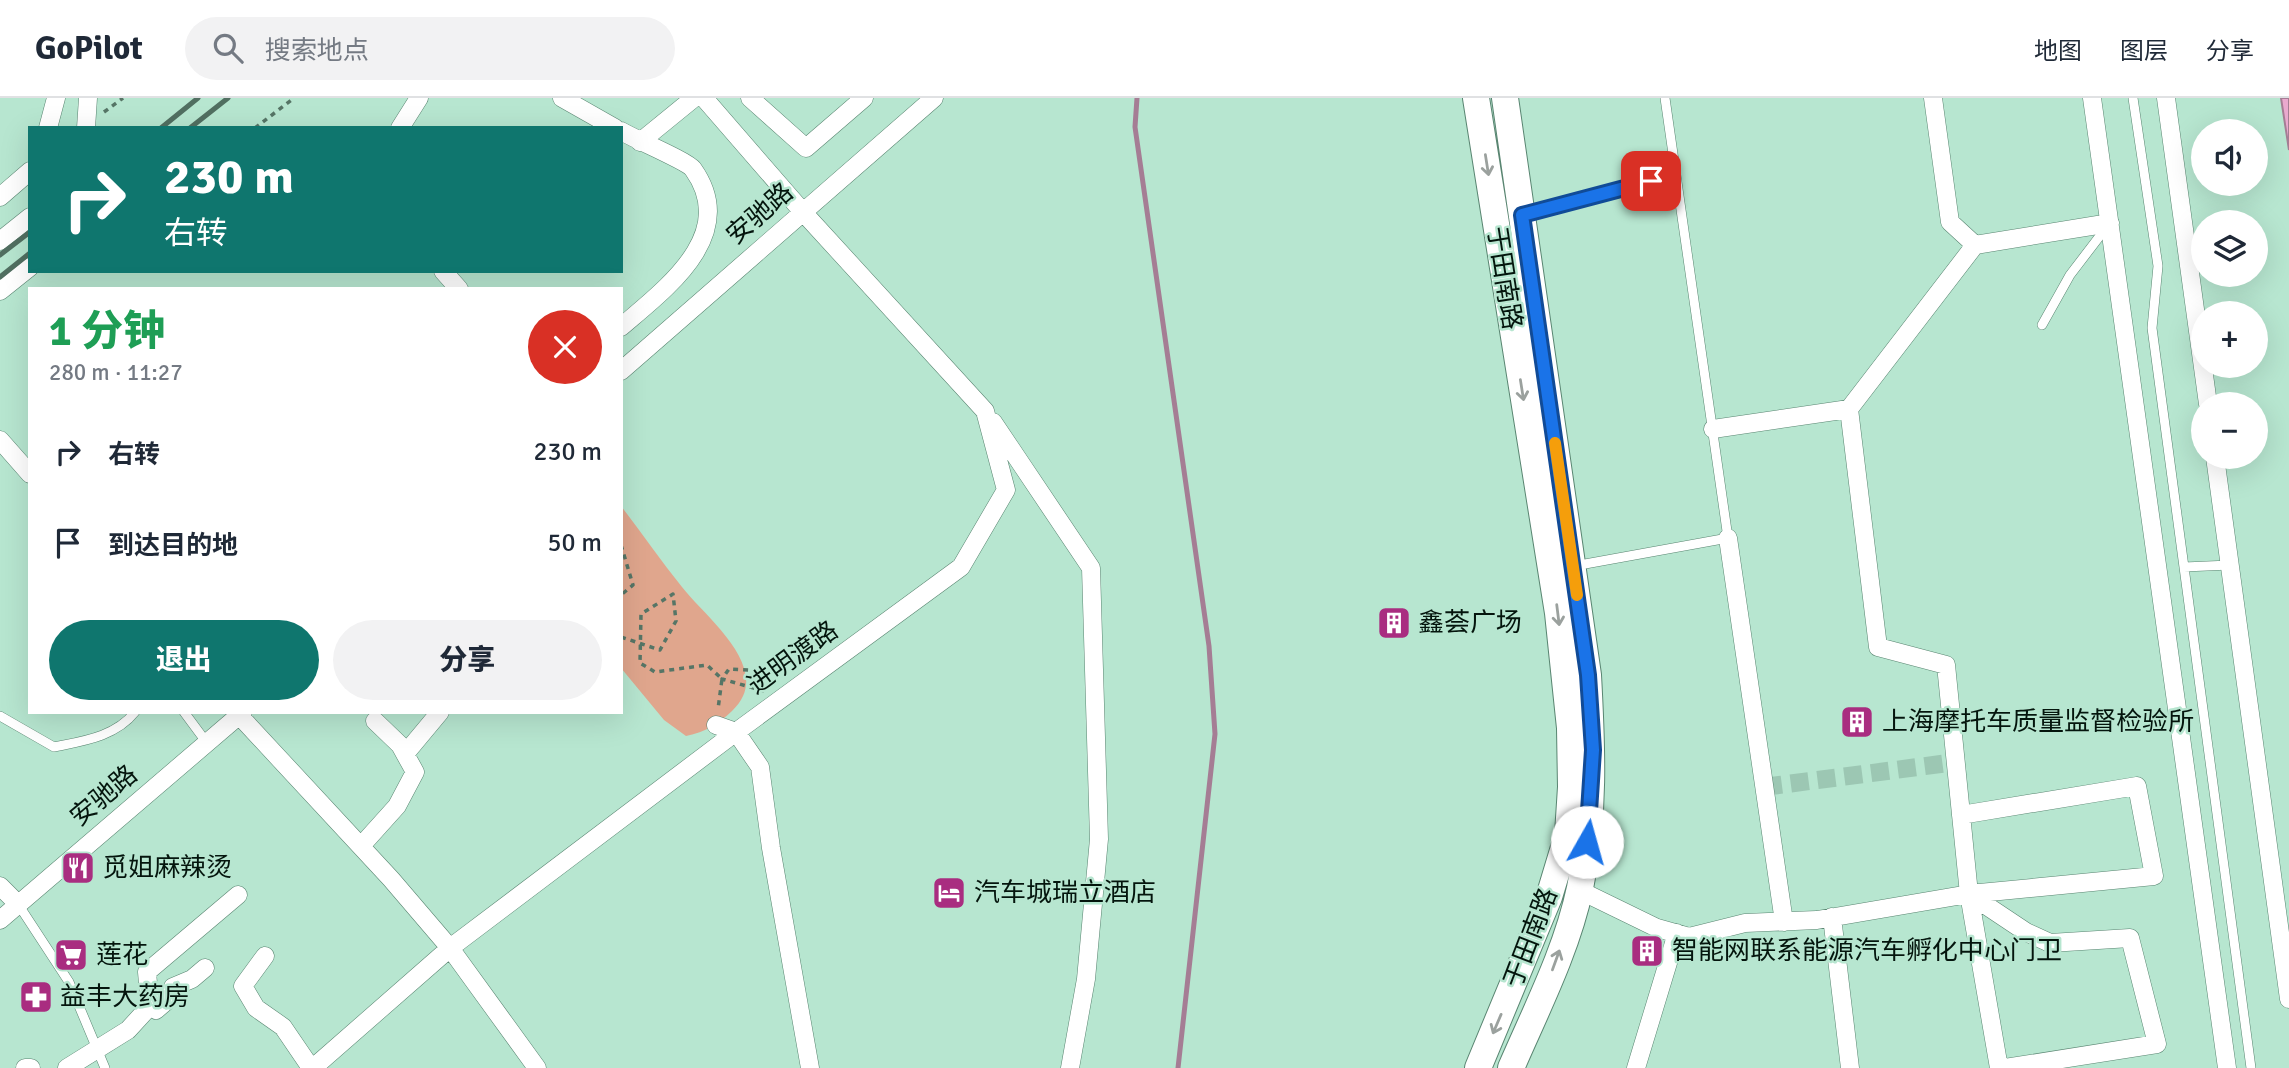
<!DOCTYPE html>
<html lang="zh">
<meta charset="utf-8">
<style>
:root{--surface:#fff;--page:#f2f2f3;--text:#1f2937;--muted:#747a83;--line:#e0e1e3;--accent:#0f766e}
body{margin:0;font-family:Signika,"Noto Sans SC",sans-serif;background:var(--page);color:var(--text);height:100vh;display:flex;flex-direction:column;font-size:26px;white-space:nowrap}
*{box-sizing:border-box;margin:0}
p{font-size:23px;color:var(--muted)}
.icon{flex:none;width:38px;height:38px;fill:none;stroke:currentColor;stroke-width:2;stroke-linecap:round;stroke-linejoin:round}
.map{position:relative;flex:1;overflow:hidden}
.panel{position:absolute;left:28px;top:189px;width:595px;height:427px;display:flex;flex-direction:column;background:var(--surface);border-radius:0px;box-shadow:0 7px 28px #0002}
.panel>*{flex:none}
.top-card{position:absolute;left:28px;top:28px;width:595px;height:147px;border-radius:0px;box-shadow:0 7px 28px #0002;background:#0f766e;color:#fff;overflow:hidden}
.buttons{position:absolute;left:2191px;top:21px;display:grid;gap:14px}
.buttons a{display:grid;place-items:center;width:77px;height:77px;border-radius:50%;background:var(--surface);box-shadow:0 7px 28px #0002;font-size:35px}
.pin{position:absolute;display:grid;place-items:center;width:60px;height:60px;color:#fff;margin:-30px;border-radius:14px;box-shadow:0 4px 10px #0006}
.me{position:absolute;width:77px;margin:-38px;rotate:7deg;stroke-linejoin:round;filter:drop-shadow(0 0 5px #0008)}
.turn{display:flex;align-items:center;gap:24px;height:147px;padding:0 21px;font-size:32px}
.turn .icon{width:91px;height:91px;stroke-width:2.5}
.turn b{display:block;font-size:49px;line-height:60px}
.round{display:grid;place-items:center;flex:none;width:74px;height:74px;border-radius:37px;background:var(--page)}
.head{display:flex;align-items:center;justify-content:space-between;height:119px;padding:0 21px}
h1{font-size:42px;font-weight:800;line-height:52px;color:#1e9e55}
.primary-button{display:flex;gap:14px;margin-top:auto;padding:14px 21px}
.primary-button a{flex:1;height:80px;border-radius:42px;background:var(--accent);color:#fff;font-size:28px;font-weight:800;line-height:80px;text-align:center}
.primary-button a+a{background:var(--page);color:var(--text)}
ul{padding:0;list-style:none}
li{display:flex;align-items:center;gap:21px;height:91px;padding:0 21px}
li div{flex:1}
li b{display:block;font-size:26px}
li em{font-style:normal}
header{display:flex;align-items:center;gap:42px;box-sizing:border-box;height:98px;padding:0 35px;background:var(--surface);border-bottom:2px solid var(--line)}
header strong{font-size:33px}
nav{display:flex;gap:38px;margin-inline-start:auto;font-size:24px}
.search{width:490px;height:63px;background:var(--page);display:flex;align-items:center;gap:18px;box-sizing:border-box;padding:0 24px;border-radius:38px;color:var(--muted);font-size:26px}
.map>svg:first-child{display:block}
.green{fill:#e0a68d}
.water{fill:#eaa9ce;stroke:#a57d94;stroke-width:2}
.lines{fill:none;stroke-linecap:round;stroke-linejoin:round}
.stream{stroke:#a57d94;stroke-width:5}
.street-tunnel{stroke:#9cc7b3;stroke-width:18;stroke-dasharray:18 9;stroke-linecap:butt}
.lane-casing{stroke:#598571;stroke-width:10}
.street-casing{stroke:#598571;stroke-width:19}
.secondary-casing{stroke:#598571;stroke-width:28}
.path{stroke:#567566;stroke-width:3.5;stroke-dasharray:5 5;stroke-linecap:butt}
.lane{stroke:#fff;stroke-width:9}
.street{stroke:#fff;stroke-width:18}
.secondary{stroke:#fff;stroke-width:26}
.rail{stroke:#516f61;stroke-width:5}
.oneway{stroke:#9ba19e}
.route-casing{stroke:#114b97;stroke-width:18}
.route{stroke:#1a73e8;stroke-width:12}
.slow{stroke:#f59e0b;stroke-width:12}
.labels{text-anchor:middle;dominant-baseline:central;stroke-width:5;stroke-linejoin:round;paint-order:stroke}
.street-label{font-size:26px;fill:#04150d;stroke:#b7e6d0}
.poi-label{font-size:26px;fill:#04150d;stroke:#b7e6d0;text-anchor:start}
</style>
<header>
<strong>GoPilot</strong>
<div class="search"><svg class="icon" aria-label="search" viewBox="0 0 24 24"><circle cx="10" cy="10" r="6"/><path d="M15 15l6 6"/></svg>搜索地点</div>
<nav><a>地图</a><a>图层</a><a>分享</a></nav>
</header>
<div class="map">
<svg width="2289" height="970" viewBox="0 0 2289 970">
<rect width="100%" height="100%" fill="#b7e6d0"/>
<path class="green" d="M 621,408 C 642,435 661,463 682,489 C 706,520 776,572 732,613 C 718,626 706,634 686,638 L 664,622 L 621,570 Z"/>
<path class="water" d="M 2281,0 L 2289,0 L 2289,52 Z"/>
<g class="lines">
<path class="stream" d="M 1137,0 L 1135,29 L 1209,548 L 1215,636 L 1178,970"/>
<path class="street-tunnel" d="M 1764,689 L 1956,664"/>
<defs>
<path id="lane" d="M 2133,0 L 2158,168 L 2152,230 L 2251,970
M 1526,116 L 1676,76
M 2042,227 L 2070,177 L 2109,126
M 1574,468 L 1728,440 L 1665,0
M 2184,469 L 2230,467
M 184,614 L 207,645
M 0,618 L 54,649 C 83,643 115,639 135,614
M 18,806 L 69,884 L 105,970"/>
<path id="street" d="M 562,0 L 615,30
M 750,0 L 806,50 L 864,0
M 1933,0 L 1950,124 L 1975,147
M 2092,0 L 2227,970
M 2166,0 L 2208,306
M 48,30 L 56,0
M 86,30 L 88,0
M 400,30 L 419,0
M 621,33 C 634,41 687,63 693,71 C 740,137 665,191 621,229
M 640,44 L 694,0
M 0,99 L 30,73
M 0,143 L 30,119
M 443,173 L 459,191
M 0,193 L 30,169
M 621,273 L 934,0
M 993,324 L 1091,470 L 1099,741 L 1086,881 L 1070,970
M 1713,331 L 1849,311 L 1975,147 L 2110,125
M 0,342 L 30,376
M 2215,359 L 2289,901
M 1728,440 L 1784,824
M 236,614 L 391,781 L 450,850 L 537,970
M 716,627 L 736,634 L 760,669 L 771,750 L 810,970
M 405,656 L 440,614
M 1961,717 L 2137,688 L 2154,778 L 1969,796
M 361,748 L 397,708 L 415,674 L 400,647 L 375,623
M 0,788 L 18,806
M 1579,792 L 1657,830 L 1689,839 L 1745,825 L 1817,822 L 1969,796 L 1946,567 L 1878,549 L 1849,311
M 1969,796 L 2026,834 L 2050,845 L 2130,840 L 2157,946 L 2005,970
M 1969,796 L 1999,970
M 1832,819 L 1850,970
M 0,822 L 243,614
M 265,858 L 243,888 L 256,910 L 283,929 L 311,970
M 150,908 L 156,912 L 170,900 L 173,889 L 192,881 L 205,870
M 25,970 L 31,970
M 67,970 L 128,932 L 150,908 L 147,874 L 238,797
M 313,970 L 450,850 L 736,634 L 961,469 L 1006,392 L 985,313 L 802,113 L 704,0
M 1636,970 L 1677,835"/>
<path id="secondary" d="M 1476,0 L 1558,515 L 1570,630 L 1571,689 L 1568,736 L 1549,799 L 1478,970
M 1505,0 L 1588,577 C 1592,649 1595,719 1580,790 C 1567,852 1536,912 1511,970"/>
</defs>
<use href="#lane" class="lane-casing"/>
<use href="#street" class="street-casing"/>
<use href="#secondary" class="secondary-casing"/>
<path class="path" d="M 104,14 L 123,0
M 255,30 L 294,0
M 621,447 L 633,487 L 621,497
M 621,539 L 660,552 L 676,523 L 673,496 L 641,516 L 640,565 L 655,574 L 707,567 L 722,581 L 718,611
M 764,593 L 722,581 L 729,571 L 788,574"/>
<use href="#lane" class="lane"/>
<use href="#street" class="street"/>
<use href="#secondary" class="secondary"/>
<path class="rail" d="M 161,30 L 198,0
M 190,30 L 228,0
M 0,157 L 30,134
M 0,179 L 30,155"/>
</g>
<defs><path id="oneway-shaft" d="M-6 0H5M1.5-3L5.5 0L1.5 3" fill="none" stroke-width="1.6" stroke-linecap="round" stroke-linejoin="round" transform="scale(1.75)"/></defs>
<g class="oneway">
<use href="#oneway-shaft" transform="translate(1487 67) rotate(81)"/>
<use href="#oneway-shaft" transform="translate(1522 292) rotate(81)"/>
<use href="#oneway-shaft" transform="translate(1558 517) rotate(83)"/>
<use href="#oneway-shaft" transform="translate(1556 862) rotate(-70)"/>
<use href="#oneway-shaft" transform="translate(1497 926) rotate(113)"/>
</g>
<g class="lines">
<defs>
<path id="route" d="M 1587,744 L 1593,652 L 1588,577 L 1522,117 L 1651,83"/>
</defs>
<use href="#route" class="route-casing"/>
<use href="#route" class="route"/>
<path class="slow" d="M 1555,345 L 1577,497"/>
</g>
<defs>
<symbol id="building-square" viewBox="-11 -11 22 22"><rect x="-9" y="-9" width="18" height="18" rx="4" fill="#a92d80" stroke="#b7e6d0"/><path d="M-4-6H4V6H1V3H-1V6H-4ZM-2.5-4.3h1.7v1.8h-1.7ZM.8-4.3h1.7v1.8H.8ZM-2.5-1h1.7V.8h-1.7ZM.8-1h1.7V.8H.8Z" fill="#fff"/></symbol>
<symbol id="restaurant-square" viewBox="-11 -11 22 22"><rect x="-9" y="-9" width="18" height="18" rx="4" fill="#a92d80" stroke="#b7e6d0"/><path d="M-5-6h1v4h1v-4h1v4h1v-4h1v5L-1.5 .5V6h-2V.5L-5-1ZM5-6V6H3V1.5H1.5Q1.5-4 5-6Z" fill="#fff"/></symbol>
<symbol id="hotel-square" viewBox="-11 -11 22 22"><rect x="-9" y="-9" width="18" height="18" rx="4" fill="#a92d80" stroke="#b7e6d0"/><path d="M-6-4.5h1.5V1H6V5H4.5V3h-9V5H-6ZM-4 0a1.8 1.8 0 1 1 3.6 0ZM.5 0V-2.5h3Q6-2.5 6 0Z" fill="#fff"/></symbol>
<symbol id="supermarket-square" viewBox="-11 -11 22 22"><rect x="-9" y="-9" width="18" height="18" rx="4" fill="#a92d80" stroke="#b7e6d0"/><path d="M-6-5.5h2.5l.6 2H6L4.5 2H-2.5L-4.4-4H-6ZM-1.5 3.2a1.3 1.3 0 1 0 .1 0ZM3 3.2a1.3 1.3 0 1 0 .1 0Z" fill="#fff"/></symbol>
<symbol id="pharmacy-square" viewBox="-11 -11 22 22"><rect x="-9" y="-9" width="18" height="18" rx="4" fill="#a92d80" stroke="#b7e6d0"/><path d="M-2-6h4v4h4v4h-4v4h-4v-4h-4v-4h4Z" fill="#fff"/></symbol>
</defs>
<g fill-rule="evenodd">
<use href="#building-square" x="1375" y="506" width="38" height="38"/>
<use href="#building-square" x="1838" y="605" width="38" height="38"/>
<use href="#restaurant-square" x="59" y="751" width="38" height="38"/>
<use href="#hotel-square" x="930" y="776" width="38" height="38"/>
<use href="#building-square" x="1628" y="834" width="38" height="38"/>
<use href="#supermarket-square" x="52" y="838" width="38" height="38"/>
<use href="#pharmacy-square" x="17" y="880" width="38" height="38"/>
</g>
<g class="labels">
<g class="street-label">
<text transform="translate(760 116) rotate(-41)">安驰路</text>
<text transform="translate(1504 180) rotate(81)">于田南路</text>
<text transform="translate(793 560) rotate(-36)">进明渡路</text>
<text transform="translate(104 698) rotate(-40)">安驰路</text>
<text transform="translate(1531 840) rotate(-69)">于田南路</text>
</g>
<g class="poi-label">
<text x="1418" y="525">鑫荟广场</text>
<text x="1882" y="624">上海摩托车质量监督检验所</text>
<text x="102" y="770">觅姐麻辣烫</text>
<text x="974" y="795">汽车城瑞立酒店</text>
<text x="1672" y="853">智能网联系能源汽车孵化中心门卫</text>
<text x="96" y="857">莲花</text>
<text x="60" y="899">益丰大药房</text>
</g>
</g>
</svg>
<div class="buttons">
<a><svg class="icon" aria-label="sound" viewBox="0 0 24 24"><path d="M4 9h4l5-4v14l-5-4H4zM17 9q2 3 0 6"/></svg></a>
<a><svg class="icon" aria-label="layers" viewBox="0 0 24 24"><path d="M12 4l9 5-9 5-9-5zM3 14l9 5 9-5"/></svg></a>
<a>+</a>
<a>−</a>
</div>
<div class="pin" style="left:1651px;top:83px;background:#d93025"><svg class="icon" aria-label="arrive" viewBox="0 0 24 24"><path d="M6 21V4h12l-3 4 3 4H6"/></svg></div>
<svg class="me" style="left:1587px;top:744px" viewBox="-20 -20 40 40"><circle r="19" fill="#fff"/><path d="M0-13L10 11 0 6-10 11z" fill="#1a73e8"/></svg>
<div class="top-card">
<div class="turn"><svg class="icon" aria-label="right" viewBox="0 0 24 24"><path d="M7 20v-9h11M14 6l5 5-5 5"/></svg><div><b>230 m</b>右转</div></div>
</div>
<section class="panel">
<div class="head"><div><h1>1 分钟</h1><p>280 m · 11:27</p></div><a class="round" style="background:#d93025;color:#fff"><svg class="icon" aria-label="close" viewBox="0 0 24 24"><path d="M6 6l12 12M18 6L6 18"/></svg></a></div>
<ul>
<li><svg class="icon" aria-label="right" viewBox="0 0 24 24"><path d="M7 20v-9h11M14 6l5 5-5 5"/></svg><div><b>右转</b></div><em>230 m</em></li>
<li><svg class="icon" aria-label="arrive" viewBox="0 0 24 24"><path d="M6 21V4h12l-3 4 3 4H6"/></svg><div><b>到达目的地</b></div><em>50 m</em></li>
</ul>
<div class="primary-button"><a>退出</a><a>分享</a></div>
</section>
</div>
